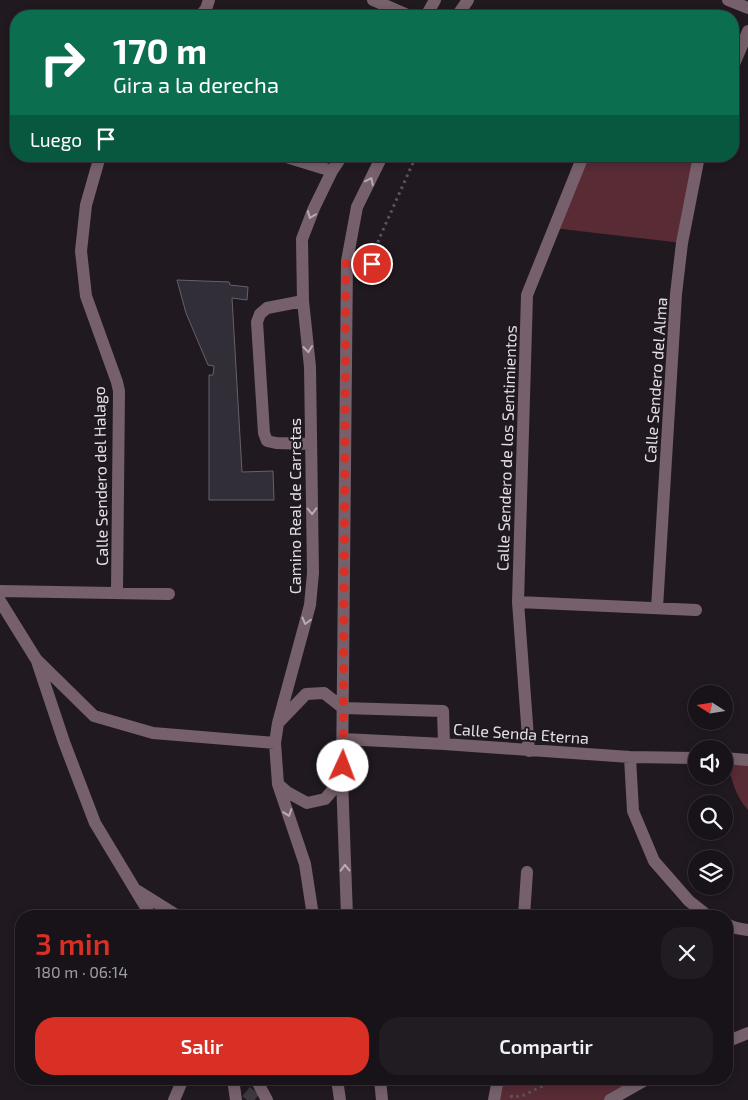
<!DOCTYPE html>
<html lang="es">
<meta charset="utf-8">
<style>
:root{--surface:#181318;--page:#211c21;--text:#f1f3f6;--muted:#9f9ea2;--line:#363237;--accent:#d93025}
body{margin:0;font-family:"Exo 2",sans-serif;background:var(--page);color:var(--text);height:100vh;display:flex;flex-direction:column;font-size:19px;white-space:nowrap}
*{box-sizing:border-box;margin:0}
p{font-size:16px;color:var(--muted)}
.icon{flex:none;width:28px;height:28px;fill:none;stroke:currentColor;stroke-width:2;stroke-linecap:round;stroke-linejoin:round}
.map{position:relative;flex:1;overflow:hidden}
.sheet{position:absolute;left:15px;top:910px;width:718px;height:175px;display:flex;flex-direction:column;background:var(--surface);border-radius:20px;box-shadow:0 2px 8px #0003,0 0 0 1px var(--line)}
.sheet>*{flex:none}
.banner{position:absolute;left:10px;top:10px;width:729px;height:152px;border-radius:20px;box-shadow:0 2px 8px #0003,0 0 0 1px var(--line);background:#0b6e4f;color:#fff;overflow:hidden}
.needle{width:32px;rotate:282deg}
.fabs{position:absolute;left:688px;top:685px;display:grid;gap:10px}
.fabs a{display:grid;place-items:center;width:45px;height:45px;border-radius:50%;background:var(--surface);box-shadow:0 2px 8px #0003,0 0 0 1px var(--line);font-size:25px}
.pin{position:absolute;display:grid;place-items:center;width:42px;height:42px;color:#fff;margin:-21px;border:2px solid #fff;border-radius:50%;box-shadow:0 1px 5px #0007}
.me{position:absolute;width:55px;margin:-28px;rotate:2deg;stroke-linejoin:round;filter:drop-shadow(0 0 4px #0008)}
.turn{display:flex;align-items:center;gap:18px;height:105px;padding:0 20px;font-size:22px}
.turn .icon{width:65px;height:65px;stroke-width:2.5}
.turn b{display:block;font-size:35px;line-height:42px}
.then{display:flex;align-items:center;height:48px;padding:0 20px;background:#0003;gap:10px;font-size:19px}
.round{display:grid;place-items:center;flex:none;width:52px;height:52px;border-radius:20px;background:var(--page)}
.summary{display:flex;align-items:center;justify-content:space-between;height:85px;padding:0 20px}
h1{font-size:30px;font-weight:600;line-height:38px;color:var(--accent)}
.button{display:flex;gap:10px;margin-top:auto;padding:10px 20px}
.button a{flex:1;height:58px;border-radius:20px;background:var(--accent);color:#fff;font-size:20px;font-weight:600;line-height:58px;text-align:center}
.button a+a{background:var(--page);color:var(--text)}
.map>svg:first-child{display:block}
.green{fill:#582b35}
.building{fill:#322e38;stroke:#65616c}
.lines{fill:none;stroke-linecap:round;stroke-linejoin:round}
.minor-tunnel{stroke:#3d373e;stroke-width:12;stroke-dasharray:12 6;stroke-linecap:butt}
.path{stroke:#5b555b;stroke-width:3;stroke-dasharray:2.5 4;stroke-linecap:butt}
.minor{stroke:#76606b;stroke-width:12}
.oneway{stroke:#b8acb4}
.route{stroke:#d93025;stroke-width:9;stroke-dasharray:0 16.2}
.labels{text-anchor:middle;dominant-baseline:central;stroke-width:4;stroke-linejoin:round;paint-order:stroke}
.street-label{font-size:16px;fill:#e4dfe5;stroke:#201920}
</style>
<div class="map">
<svg width="748" height="1100" viewBox="0 0 748 1100">
<rect width="100%" height="100%" fill="#201920"/>
<path class="green" d="M 583,156 L 699,156 L 682,243 L 553,228 Z
M 727,758 L 748,760 L 748,810 C 734,795 731,777 727,758 Z
M 498,1079 L 647,1079 L 610,1100 L 494,1100 Z"/>
<path class="building" d="M 177,280 L 229,282 L 230,285 L 248,287 L 247,300 L 232,298 L 242,472 L 273,471 L 274,500 L 209,500 L 209,375 L 213,375 L 214,366 L 208,365 L 186,313 Z"/>
<g class="lines">
<path class="minor-tunnel" d="M 247,1100 L 259,1085"/>
<path class="path" d="M 362,263 L 372,264 L 374,254 L 379,239 L 416,156
M 511,1095 L 512,1097 L 522,1096 L 557,1079"/>
<path class="minor" d="M 373,0 L 410,16
M 728,0 L 748,8
M 200,16 L 206,9 L 209,0
M 426,16 L 435,0
M 457,16 L 468,0
M 732,69 L 748,31
M 100,156 L 86,205 L 81,251 L 86,296 L 117,382 L 119,391 L 117,592
M 283,156 L 332,171
M 303,301 L 267,308 L 260,314 L 257,322 L 264,433 L 267,441 L 276,443 L 311,444
M 0,591 L 169,594
M 0,601 L 36,659 L 94,716 L 153,733 L 275,743
M 518,602 L 696,610
M 657,608 L 676,294 L 682,243 L 699,156
M 37,661 L 64,742 L 95,823 L 151,916
M 280,721 L 306,694 L 324,693 L 343,708 L 443,711 L 444,744
M 343,739 L 444,744 L 630,757 L 696,758
M 529,751 L 518,602 L 527,295 L 583,156
M 630,757 L 633,811 L 654,861 L 689,901 L 708,916
M 724,758 L 748,760
M 278,784 L 287,792 L 307,803 L 325,799 L 342,779
M 138,891 L 178,916
M 313,916 L 305,864 L 278,784 L 275,743 L 278,723 L 310,605 L 313,573 L 310,367 L 303,301 L 302,239 L 314,208 L 332,171 L 342,156
M 347,916 L 342,779 L 347,261 L 357,207 L 382,156
M 524,916 L 527,872
M 726,924 L 736,928 L 748,930
M 726,1042 L 748,1033
M 233,1079 L 236,1100
M 258,1079 L 259,1085 L 267,1100
M 337,1079 L 340,1100
M 380,1079 L 382,1100
M 174,1100 L 183,1079
M 494,1100 L 498,1079
M 610,1100 L 647,1079"/>
</g>
<defs><path id="oneway-chevron" d="M-2-3.5L2.5 0L-2 3.5" fill="none" stroke-width="1.6" stroke-linecap="round" stroke-linejoin="round" transform="scale(1.25)"/></defs>
<g class="oneway">
<use href="#oneway-chevron" transform="translate(370 181) rotate(-64)"/>
<use href="#oneway-chevron" transform="translate(311 215) rotate(111)"/>
<use href="#oneway-chevron" transform="translate(308 349) rotate(84)"/>
<use href="#oneway-chevron" transform="translate(312 511) rotate(89)"/>
<use href="#oneway-chevron" transform="translate(306 621) rotate(105)"/>
<use href="#oneway-chevron" transform="translate(288 813) rotate(71)"/>
<use href="#oneway-chevron" transform="translate(345 868) rotate(-91)"/>
</g>
<g class="lines">
<path class="route" d="M 343,766 L 346,261 L 372,264"/>
</g>
<g class="labels">
<g class="street-label">
<text transform="translate(655 380) rotate(-86)">Calle Sendero del Alma</text>
<text transform="translate(506 448) rotate(-88)">Calle Sendero de los Sentimientos</text>
<text transform="translate(100 476) rotate(-91)">Calle Sendero del Halago</text>
<text transform="translate(294 506) rotate(-90)">Camino Real de Carretas</text>
<text transform="translate(521 733) rotate(4)">Calle Senda Eterna</text>
</g>
</g>
</svg>
<div class="fabs">
<a><svg class="needle" viewBox="-14 -14 28 28"><path d="M0-13l5 13h-10z" fill="#e53935"/><path d="M0 13l5-13h-10z" fill="#9f9ea2"/></svg></a>
<a><svg class="icon" aria-label="sound" viewBox="0 0 24 24"><path d="M4 9h4l5-4v14l-5-4H4zM17 9q2 3 0 6"/></svg></a>
<a><svg class="icon" aria-label="search" viewBox="0 0 24 24"><circle cx="10" cy="10" r="6"/><path d="M15 15l6 6"/></svg></a>
<a><svg class="icon" aria-label="layers" viewBox="0 0 24 24"><path d="M12 4l9 5-9 5-9-5zM3 14l9 5 9-5"/></svg></a>
</div>
<div class="pin" style="left:372px;top:264px;background:#d93025"><svg class="icon" aria-label="arrive" viewBox="0 0 24 24"><path d="M6 21V4h12l-3 4 3 4H6"/></svg></div>
<svg class="me" style="left:343px;top:766px" viewBox="-20 -20 40 40"><circle r="19" fill="#fff"/><path d="M0-13L10 11 0 6-10 11z" fill="#d93025"/></svg>
<div class="banner">
<div class="turn"><svg class="icon" aria-label="right" viewBox="0 0 24 24"><path d="M7 20v-9h11M14 6l5 5-5 5"/></svg><div><b>170 m</b>Gira a la derecha</div></div>
<div class="then">Luego<svg class="icon" aria-label="arrive" viewBox="0 0 24 24"><path d="M6 21V4h12l-3 4 3 4H6"/></svg></div>
</div>
<section class="sheet">
<div class="summary"><div><h1>3 min</h1><p>180 m · 06:14</p></div><a class="round"><svg class="icon" aria-label="close" viewBox="0 0 24 24"><path d="M6 6l12 12M18 6L6 18"/></svg></a></div>
<div class="button"><a>Salir</a><a>Compartir</a></div>
</section>
</div>
